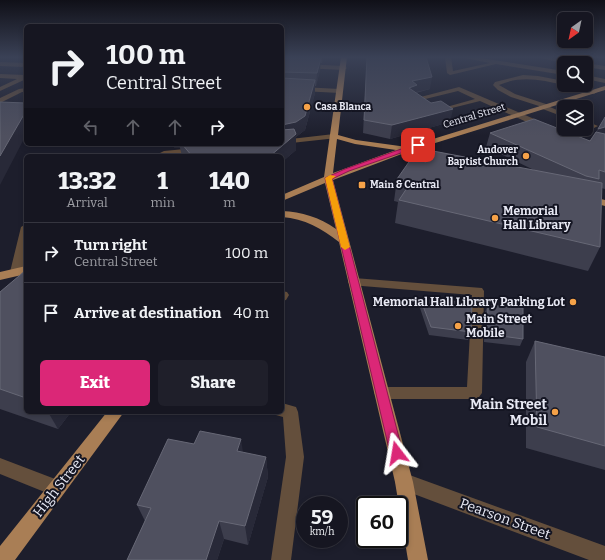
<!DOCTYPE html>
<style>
:root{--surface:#161621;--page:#1f1f2a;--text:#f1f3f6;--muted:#9e9fa5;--line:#35353f;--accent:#db2777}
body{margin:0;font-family:Bitter,serif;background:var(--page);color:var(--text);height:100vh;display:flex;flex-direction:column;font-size:15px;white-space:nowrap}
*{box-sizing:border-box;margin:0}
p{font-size:13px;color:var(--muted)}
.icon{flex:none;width:22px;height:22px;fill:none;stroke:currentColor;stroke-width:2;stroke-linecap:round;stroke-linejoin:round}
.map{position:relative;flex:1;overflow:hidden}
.details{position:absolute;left:24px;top:154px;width:260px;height:260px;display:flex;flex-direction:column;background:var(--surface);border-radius:6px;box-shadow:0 2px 6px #0003,0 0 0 1px var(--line)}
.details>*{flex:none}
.hud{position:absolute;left:24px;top:24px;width:260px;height:122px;border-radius:6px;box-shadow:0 2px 6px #0003,0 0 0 1px var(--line);background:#161621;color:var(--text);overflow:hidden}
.needle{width:26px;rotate:213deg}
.buttons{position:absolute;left:557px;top:12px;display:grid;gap:8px}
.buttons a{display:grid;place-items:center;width:36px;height:36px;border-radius:6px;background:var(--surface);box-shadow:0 2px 6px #0003,0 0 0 1px var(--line);font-size:20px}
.speed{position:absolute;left:296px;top:496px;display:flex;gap:8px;font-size:20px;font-weight:700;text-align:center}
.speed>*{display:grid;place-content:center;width:52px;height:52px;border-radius:50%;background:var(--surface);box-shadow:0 2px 6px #0003,0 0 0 1px var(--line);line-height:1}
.speed small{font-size:10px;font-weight:400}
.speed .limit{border:2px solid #111;border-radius:6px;background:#fff;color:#111}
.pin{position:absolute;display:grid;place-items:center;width:34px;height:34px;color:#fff;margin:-17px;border-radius:8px;box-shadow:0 2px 6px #0006}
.me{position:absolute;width:44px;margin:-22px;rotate:346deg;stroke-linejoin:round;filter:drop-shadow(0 0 3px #0008)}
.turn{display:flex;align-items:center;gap:14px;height:84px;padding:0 16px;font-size:18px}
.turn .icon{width:52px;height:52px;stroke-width:2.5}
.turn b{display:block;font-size:28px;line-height:34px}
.lanes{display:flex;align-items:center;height:38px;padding:0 16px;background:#0003;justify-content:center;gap:20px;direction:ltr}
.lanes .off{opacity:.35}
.eta{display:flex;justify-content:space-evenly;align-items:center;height:68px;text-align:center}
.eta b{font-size:24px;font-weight:800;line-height:28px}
.action{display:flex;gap:8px;margin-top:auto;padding:8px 16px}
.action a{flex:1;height:46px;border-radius:6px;background:var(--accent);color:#fff;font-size:16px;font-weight:800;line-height:46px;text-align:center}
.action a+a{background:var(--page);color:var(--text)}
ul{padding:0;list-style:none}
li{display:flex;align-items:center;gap:12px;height:60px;padding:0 16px;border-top:1px solid var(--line)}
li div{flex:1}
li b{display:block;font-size:15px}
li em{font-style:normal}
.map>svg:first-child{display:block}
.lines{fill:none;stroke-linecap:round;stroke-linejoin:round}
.minor{fill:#644f3c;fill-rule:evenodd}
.major{fill:#a97e55;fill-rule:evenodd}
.wall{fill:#3d3e4d}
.shaded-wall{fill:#282938}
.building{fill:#4f505f;stroke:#676876}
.route{fill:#db2777;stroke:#8e194d}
.slow{fill:#f59e0b}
.poi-dot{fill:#f6a248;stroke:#141522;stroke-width:1.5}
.labels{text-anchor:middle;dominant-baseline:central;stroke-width:4;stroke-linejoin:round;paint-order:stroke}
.far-poi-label{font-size:10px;font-weight:bold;fill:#e8e9f4;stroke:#141522;text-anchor:start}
.far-street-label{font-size:10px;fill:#e8e9f4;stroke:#141522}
.poi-label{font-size:12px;font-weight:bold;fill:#e8e9f4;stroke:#141522;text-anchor:start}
.near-poi-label{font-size:14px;font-weight:bold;fill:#e8e9f4;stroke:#141522;text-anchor:end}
.near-street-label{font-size:14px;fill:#e8e9f4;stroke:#141522}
</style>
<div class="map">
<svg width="605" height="560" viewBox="0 0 605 560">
<rect width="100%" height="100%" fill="#1d1e2c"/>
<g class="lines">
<path class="minor" d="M 445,57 L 451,57 L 453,71 L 490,63 L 460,57 L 474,57 L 564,71 L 564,75 L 496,64 L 450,75 L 447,73 Z
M 536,57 L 549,57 L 577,63 L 564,63 Z
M 0,62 L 26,63 L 26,67 L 0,66 Z
M 282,63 L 344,66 L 347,68 L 344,70 L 282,67 Z
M 586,63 L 605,66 L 605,70 L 586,67 Z
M 0,74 L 25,75 L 26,79 L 0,91 L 0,87 L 17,79 L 0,78 Z
M 523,75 L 538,76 L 564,81 L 564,85 C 542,80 521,75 499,85 L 515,94 L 549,105 L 550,107 L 564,113 L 564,117 L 540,108 L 539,106 L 511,97 L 498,90 L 493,85 L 495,82 Z
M 586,75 L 605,79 L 605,83 L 586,79 Z
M 568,85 L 578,85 L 597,92 L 594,94 Z
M 282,86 L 340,89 L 343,91 L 340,93 L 282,90 Z
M 459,87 L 546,124 L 547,126 L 546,128 L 540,128 L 480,101 L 432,113 L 432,111 L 475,99 L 458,91 L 417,101 L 418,103 L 415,105 L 409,100 Z
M 26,88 L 26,92 L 22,92 L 0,103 L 0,98 L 19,89 Z
M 586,121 L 598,126 L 594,128 L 586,126 Z
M 334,134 L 338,136 L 337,138 L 282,144 L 280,144 L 282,144 L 282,140 Z
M 195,148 L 198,148 L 198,152 L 169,155 L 170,156 L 162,156 L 160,153 L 164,151 Z
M 26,224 L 26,252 L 22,272 L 20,275 L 12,275 L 10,272 L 21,227 Z
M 354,278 L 482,288 L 484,291 L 482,393 L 479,397 L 474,399 L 382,399 L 377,397 L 374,393 L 377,389 L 382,387 L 467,387 L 472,295 L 350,285 L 348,282 L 350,279 Z
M 282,291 L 287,292 L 289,295 L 286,300 L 282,301 Z
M 282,403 L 296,407 L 298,412 L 304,457 L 291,560 L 271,560 L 286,457 L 283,417 L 276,415 L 275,412 L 282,412 Z
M 0,458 L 63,482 L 66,488 L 63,494 L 57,497 L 0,474 Z
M 404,473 L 605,546 L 605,560 L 589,560 L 398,488 L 395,482 L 398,476 Z"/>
<path class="major" d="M 341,57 L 347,57 L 338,135 L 356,140 L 407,147 L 605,86 L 605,90 L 416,149 L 449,157 L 450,159 L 449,161 L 446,162 L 407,152 L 333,180 L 413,482 L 428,560 L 408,560 L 395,482 L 339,242 C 321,228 305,219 282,217 L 282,211 C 302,212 319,217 336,229 L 325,183 L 282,201 L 282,195 L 324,177 ZM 337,139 L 355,144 L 396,150 L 333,173 Z
M 585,195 L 605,200 L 605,206 L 582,200 L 580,198 Z
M 26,266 L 26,274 L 0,280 L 0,272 Z
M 107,412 L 124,412 L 15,560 L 0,560 L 0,546 Z"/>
</g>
<path class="wall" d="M 282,57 L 324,57 L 322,63 L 320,63 L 320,70 L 316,86 L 315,86 L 315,93 L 305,130 L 296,137 L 296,150 L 282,162 L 282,156 L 182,156 L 180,148 L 175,148 L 173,145 L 162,146 L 162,144 L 282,144 Z
M 367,57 L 430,89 L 416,93 L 450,122 L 390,139 L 363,133 Z
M 605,117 L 605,189 L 601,188 L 600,247 L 588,271 L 395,223 L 398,202 L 394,201 L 397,179 L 426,162 L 536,171 L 486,147 L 490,133 L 590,141 L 596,132 Z
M 26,270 L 26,412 L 71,412 L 58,429 L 0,409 L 0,292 Z
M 420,298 L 471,332 L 468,340 L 429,335 L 419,305 Z
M 488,305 L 523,339 L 520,346 L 484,342 L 485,312 Z
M 535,341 L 605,357 L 605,470 L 526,448 L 526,362 Z
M 194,444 L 243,453 L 266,457 L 268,477 L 248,545 L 224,539 L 217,560 L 127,560 L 145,521 L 137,505 Z"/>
<path class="shaded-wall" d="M 322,57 L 324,57 L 322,63 Z
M 321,58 L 320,70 L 316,86 L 317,73 Z
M 432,77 L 430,89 L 416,92 L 415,97 L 409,88 L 412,81 Z
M 315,80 L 315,93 L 305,130 L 296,137 L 296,150 L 282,162 L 282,156 L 270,156 L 282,140 L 282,125 Z
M 453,109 L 450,122 L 390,139 L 392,125 Z
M 26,111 L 26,135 L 0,185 L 0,156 Z
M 605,127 L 605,136 L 593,141 L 598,129 Z
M 162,144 L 172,144 L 173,145 L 162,146 Z
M 175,144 L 179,144 L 180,148 L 175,148 Z
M 48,412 L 71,412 L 58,429 Z
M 241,439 L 244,459 L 237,451 Z
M 266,457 L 268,477 L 248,545 L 245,526 Z
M 219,521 L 224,539 L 217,560 L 206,560 Z"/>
<path class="building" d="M 282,57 L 295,57 L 321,58 L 317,73 L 282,72 Z
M 367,57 L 426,57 L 432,77 L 412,81 L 417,85 L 409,88 L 431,103 L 441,101 L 453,109 L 392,125 L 364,120 Z
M 282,78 L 315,80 L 305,116 L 296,122 L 282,125 Z
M 0,102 L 26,103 L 26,111 L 0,156 Z
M 605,117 L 605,127 L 598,129 Z
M 534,119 L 590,141 L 596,132 L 605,134 L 605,172 L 599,170 L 599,179 L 586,176 L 490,133 Z
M 294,129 L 296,134 L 270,156 L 192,156 L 182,144 L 282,144 L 282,130 Z
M 433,151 L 602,183 L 600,247 L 399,200 L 411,182 L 397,179 L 411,159 L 426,162 Z
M 26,270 L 26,398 L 0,389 L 0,292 Z
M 420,298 L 472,303 L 471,332 L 431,327 Z
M 488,305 L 523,308 L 523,339 L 487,334 Z
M 535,341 L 605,357 L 605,446 L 537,427 Z
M 200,431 L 241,439 L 237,451 L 266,457 L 245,526 L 219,521 L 206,560 L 127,560 L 151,508 L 137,505 L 168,439 L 194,444 Z"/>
<linearGradient id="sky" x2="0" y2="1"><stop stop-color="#101018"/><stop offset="0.42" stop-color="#3a4156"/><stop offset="1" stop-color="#3a4156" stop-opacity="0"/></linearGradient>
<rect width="605" height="136" fill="url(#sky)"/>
<path class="route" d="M 418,143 L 422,145 L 421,146 L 349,171 L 332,179 L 403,453 L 401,457 L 397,459 L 392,457 L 390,453 L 325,178 L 345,169 Z"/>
<path class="slow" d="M 330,175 L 336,176 L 332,179 L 350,247 L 345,250 L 341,247 L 325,178 Z"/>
<g class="poi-dot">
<circle cx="307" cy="107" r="4"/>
<circle cx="526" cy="156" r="4"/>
<rect x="358" y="181" width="8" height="8" rx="2"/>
<circle cx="495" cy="218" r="4"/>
<circle cx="573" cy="302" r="4"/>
<circle cx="458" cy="326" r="4"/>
<circle cx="555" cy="412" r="4"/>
</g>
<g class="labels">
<g class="far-poi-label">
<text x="315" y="107">Casa Blanca</text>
<text x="518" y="150" text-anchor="end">Andover<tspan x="518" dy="12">Baptist Church</tspan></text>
<text x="370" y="185">Main &amp; Central</text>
</g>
<g class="far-street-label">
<text transform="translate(474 116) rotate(-17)">Central Street</text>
</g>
<g class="poi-label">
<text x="503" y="211">Memorial<tspan x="503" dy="14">Hall Library</tspan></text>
<text x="565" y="302" text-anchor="end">Memorial Hall Library Parking Lot</text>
<text x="466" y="319">Main Street<tspan x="466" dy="14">Mobile</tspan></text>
</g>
<g class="near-poi-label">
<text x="547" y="404">Main Street<tspan x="547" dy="16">Mobil</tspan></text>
</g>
<g class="near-street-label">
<text transform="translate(59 486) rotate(-52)">High Street</text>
<text transform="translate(505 519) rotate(20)">Pearson Street</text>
</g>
</g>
</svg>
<div class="buttons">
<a><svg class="needle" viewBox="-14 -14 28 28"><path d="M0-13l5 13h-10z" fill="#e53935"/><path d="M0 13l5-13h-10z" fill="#9e9fa5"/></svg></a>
<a><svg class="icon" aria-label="search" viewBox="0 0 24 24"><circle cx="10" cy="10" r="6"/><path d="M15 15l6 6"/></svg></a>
<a><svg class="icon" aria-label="layers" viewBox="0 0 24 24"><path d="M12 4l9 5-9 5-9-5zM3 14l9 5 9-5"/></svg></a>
</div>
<div class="speed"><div>59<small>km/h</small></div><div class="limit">60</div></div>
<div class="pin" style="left:418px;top:145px;background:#d93025"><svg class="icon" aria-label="arrive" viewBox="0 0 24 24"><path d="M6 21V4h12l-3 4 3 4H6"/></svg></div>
<svg class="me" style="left:397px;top:453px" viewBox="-20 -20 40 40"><path d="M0-17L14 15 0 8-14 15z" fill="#db2777" stroke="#fff" stroke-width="4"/></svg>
<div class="hud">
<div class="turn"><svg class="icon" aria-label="right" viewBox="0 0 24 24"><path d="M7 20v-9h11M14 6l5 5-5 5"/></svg><div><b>100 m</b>Central Street</div></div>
<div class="lanes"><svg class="icon off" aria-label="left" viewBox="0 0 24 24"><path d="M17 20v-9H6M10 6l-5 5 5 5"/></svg><svg class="icon off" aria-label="ahead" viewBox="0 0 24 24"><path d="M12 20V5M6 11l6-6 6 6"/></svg><svg class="icon off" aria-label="ahead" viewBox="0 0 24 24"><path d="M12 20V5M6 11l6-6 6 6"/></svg><svg class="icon" aria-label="right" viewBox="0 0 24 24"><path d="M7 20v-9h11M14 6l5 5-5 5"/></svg></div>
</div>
<section class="details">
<div class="eta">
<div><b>13:32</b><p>Arrival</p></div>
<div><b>1</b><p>min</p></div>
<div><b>140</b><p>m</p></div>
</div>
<ul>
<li><svg class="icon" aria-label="right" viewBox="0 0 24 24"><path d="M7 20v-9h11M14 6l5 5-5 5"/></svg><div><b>Turn right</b><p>Central Street</p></div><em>100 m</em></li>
<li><svg class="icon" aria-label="arrive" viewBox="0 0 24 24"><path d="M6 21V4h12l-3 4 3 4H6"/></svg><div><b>Arrive at destination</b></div><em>40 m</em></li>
</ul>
<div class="action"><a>Exit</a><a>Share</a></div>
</section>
</div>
